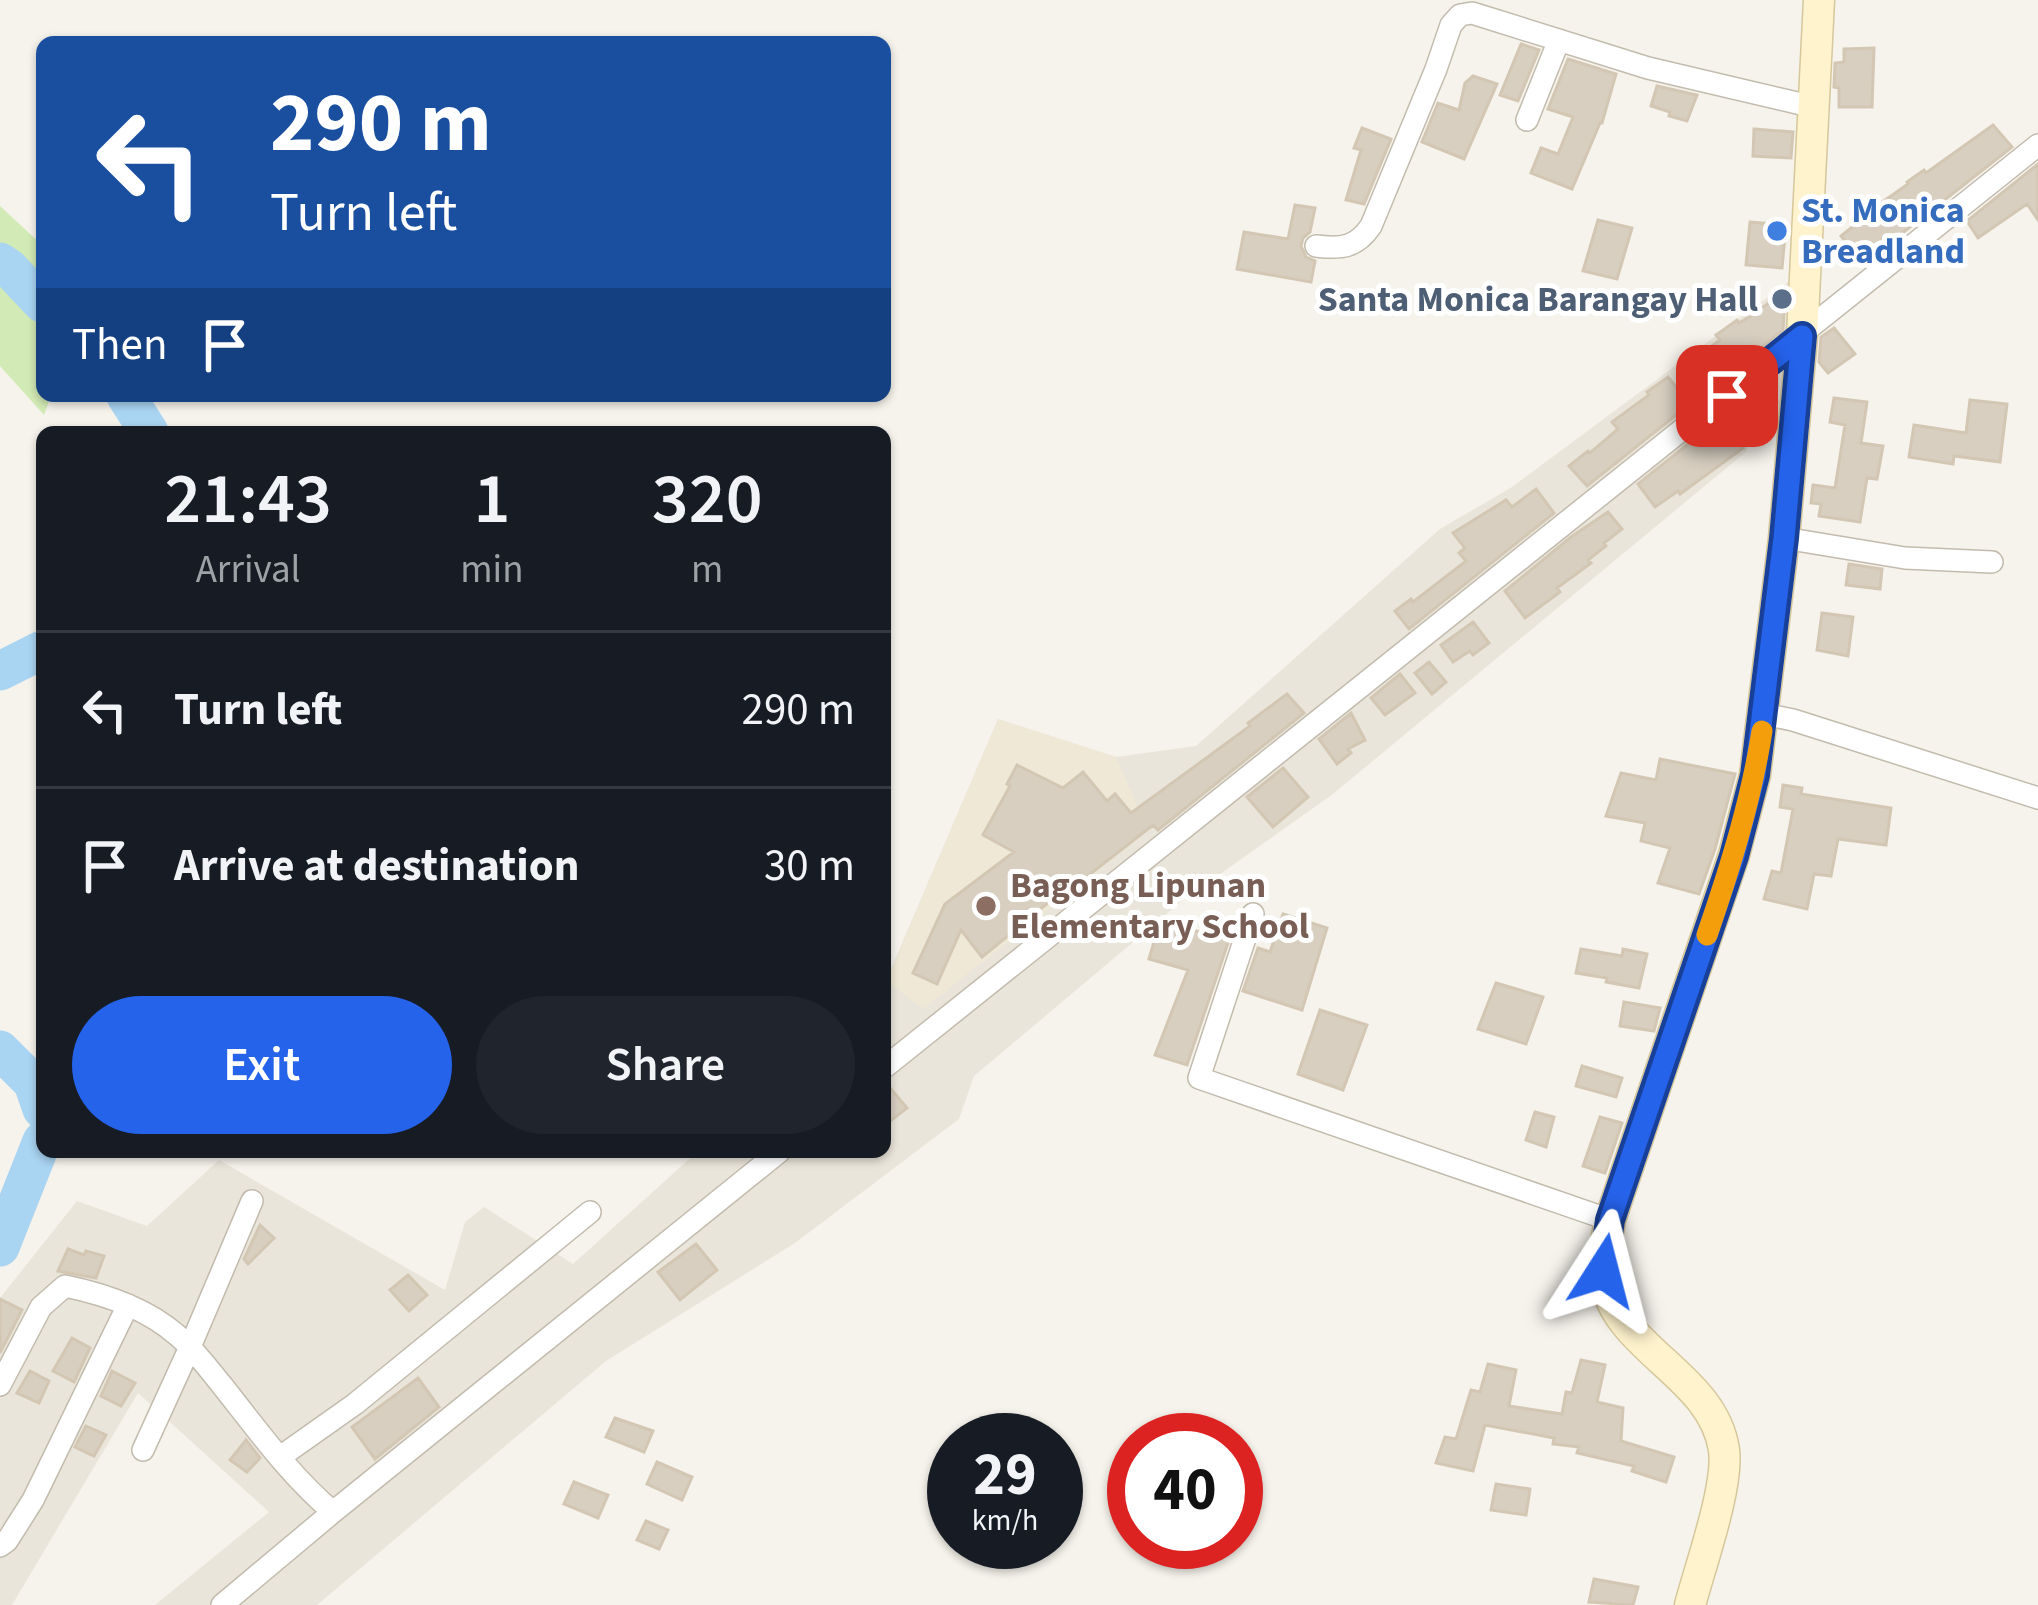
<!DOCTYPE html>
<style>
:root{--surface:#171b24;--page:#20242c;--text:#f1f3f6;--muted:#9ea1a6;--line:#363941;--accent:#2563eb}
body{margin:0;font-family:"Source Sans 3",sans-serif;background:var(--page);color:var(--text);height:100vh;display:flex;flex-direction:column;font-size:45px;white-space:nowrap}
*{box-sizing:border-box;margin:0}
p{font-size:39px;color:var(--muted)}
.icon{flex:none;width:66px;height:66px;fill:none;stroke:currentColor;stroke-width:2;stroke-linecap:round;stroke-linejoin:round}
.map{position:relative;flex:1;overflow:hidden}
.side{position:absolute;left:36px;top:426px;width:855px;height:732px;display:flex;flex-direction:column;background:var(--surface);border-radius:18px;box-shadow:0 3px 9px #0004}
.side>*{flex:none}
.guide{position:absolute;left:36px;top:36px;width:855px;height:366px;border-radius:18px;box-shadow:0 3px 9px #0004;background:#1a4fa0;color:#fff;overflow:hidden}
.speed{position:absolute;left:927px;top:1413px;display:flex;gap:24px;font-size:60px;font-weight:700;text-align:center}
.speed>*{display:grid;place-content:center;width:156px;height:156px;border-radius:50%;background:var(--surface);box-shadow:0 3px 9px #0004;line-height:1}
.speed small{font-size:30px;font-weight:400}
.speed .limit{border:18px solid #d22;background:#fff;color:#111}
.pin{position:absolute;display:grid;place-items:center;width:102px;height:102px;color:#fff;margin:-51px;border-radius:24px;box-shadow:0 6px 18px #0006}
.me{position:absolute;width:132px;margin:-66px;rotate:9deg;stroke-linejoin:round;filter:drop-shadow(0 0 9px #0008)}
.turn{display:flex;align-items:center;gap:42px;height:252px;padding:0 36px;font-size:54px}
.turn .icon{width:156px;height:156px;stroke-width:2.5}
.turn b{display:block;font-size:84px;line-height:102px}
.then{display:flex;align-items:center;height:114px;padding:0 36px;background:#0003;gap:24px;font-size:45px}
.eta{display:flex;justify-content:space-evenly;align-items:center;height:204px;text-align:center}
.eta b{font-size:72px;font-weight:600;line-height:84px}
.primary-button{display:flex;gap:24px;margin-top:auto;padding:24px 36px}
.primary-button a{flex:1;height:138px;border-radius:72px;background:var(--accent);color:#fff;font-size:48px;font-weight:600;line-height:138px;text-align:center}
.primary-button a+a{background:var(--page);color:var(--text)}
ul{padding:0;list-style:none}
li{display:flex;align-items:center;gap:36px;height:156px;padding:0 36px;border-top:3px solid var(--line)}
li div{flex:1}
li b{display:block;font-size:45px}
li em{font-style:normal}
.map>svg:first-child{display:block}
.residential{fill:#eae5da}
.education{fill:#efe8d6}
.green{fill:#d2eab5}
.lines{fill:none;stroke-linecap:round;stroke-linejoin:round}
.river{stroke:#a9d4f2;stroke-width:39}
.building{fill:#d8cfc1;stroke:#d3c7b4;stroke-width:3}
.street-casing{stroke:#c2bbae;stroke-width:24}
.secondary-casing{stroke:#d6c79b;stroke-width:33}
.street{stroke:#fff;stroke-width:21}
.secondary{stroke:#fff3cd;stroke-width:30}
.route-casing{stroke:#184099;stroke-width:30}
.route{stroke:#2563eb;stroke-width:21}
.slow{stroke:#f59e0b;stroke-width:21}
.shop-dot{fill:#3f7fe0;stroke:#fff;stroke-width:4.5}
.service-dot{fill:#5c6f8a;stroke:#fff;stroke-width:4.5}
.education-dot{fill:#8d6e63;stroke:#fff;stroke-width:4.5}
.labels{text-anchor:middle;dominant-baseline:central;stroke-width:10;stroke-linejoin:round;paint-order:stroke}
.shop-label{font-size:36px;font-weight:bold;fill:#366cbe;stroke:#fff;text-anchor:start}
.service-label{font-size:36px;font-weight:bold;fill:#4e5e75;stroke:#fff;text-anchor:end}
.education-label{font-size:36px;font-weight:bold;fill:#785e54;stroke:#fff;text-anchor:start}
</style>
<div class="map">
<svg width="2038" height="1605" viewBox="0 0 2038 1605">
<rect width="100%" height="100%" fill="#f6f3ec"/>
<path class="residential" d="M 1795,277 L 1784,415 L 1747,441 L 1747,451 L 1333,794 L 1182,901 L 974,1076 L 959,1119 L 795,1243 L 606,1361 L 317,1605 L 155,1605 L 269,1512 L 138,1393 L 12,1605 L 0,1605 L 0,1298 L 77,1201 L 147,1226 L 219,1160 L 445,1290 L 465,1222 L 484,1207 L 573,1264 L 697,1152 L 885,1152 L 885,983 L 998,719 L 1116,757 L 1196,746 L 1440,529 L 1512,487 Z"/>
<path class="education" d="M 998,719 L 1116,757 L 1148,831 L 923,1009 L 887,981 Z"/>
<path class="green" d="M 0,206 L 42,245 L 42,396 L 51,396 L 44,415 L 0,366 Z"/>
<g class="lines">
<path class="river" d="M 0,262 L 10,269 L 42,303
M 126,396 L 149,432
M 0,671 L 42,650
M 0,1050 L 33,1083 L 42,1109
M 0,1247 L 42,1141"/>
</g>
<path class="building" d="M 1521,44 L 1539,50 L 1518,101 L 1500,95 Z
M 1874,48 L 1872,107 L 1839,107 L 1839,88 L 1834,87 L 1835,63 L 1844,62 L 1844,49 Z
M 1568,59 L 1616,74 L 1602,123 L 1600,123 L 1572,189 L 1531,173 L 1541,148 L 1558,154 L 1573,117 L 1548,109 Z
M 1473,76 L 1497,84 L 1464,159 L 1422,142 L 1438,103 L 1459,110 L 1465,83 Z
M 1657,86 L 1697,95 L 1687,121 L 1669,116 L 1670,112 L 1651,106 Z
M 1993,125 L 2012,147 L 1863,264 L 1841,236 L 1856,224 L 1854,222 L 1908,184 L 1907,182 L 1924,170 L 1926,173 Z
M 1362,128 L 1391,139 L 1364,204 L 1346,200 L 1361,150 L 1354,148 Z
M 1754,129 L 1793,132 L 1791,158 L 1753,156 Z
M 2038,164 L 2038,220 L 2027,204 L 1978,238 L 1967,221 Z
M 1295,205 L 1315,208 L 1310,232 L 1303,238 L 1301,246 L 1306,257 L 1315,261 L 1311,282 L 1237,269 L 1244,232 L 1288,239 Z
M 1598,220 L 1632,228 L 1617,279 L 1583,271 Z
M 1750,222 L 1786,225 L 1782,268 L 1746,265 Z
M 1785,291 L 1783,330 L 1718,382 L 1698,356 L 1720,340 L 1716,335 L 1737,320 L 1739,323 L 1754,314 Z
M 1834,328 L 1855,354 L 1828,373 L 1819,362 L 1821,337 Z
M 1668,377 L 1690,404 L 1587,486 L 1569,466 L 1588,451 L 1590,453 L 1618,429 L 1612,422 L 1649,395 L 1647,392 Z
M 1762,385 L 1777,401 L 1776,411 L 1738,443 L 1743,448 L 1680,494 L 1678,491 L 1655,507 L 1638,484 Z
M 1834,398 L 1867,402 L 1861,443 L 1883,446 L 1877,479 L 1867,478 L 1860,522 L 1819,516 L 1821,504 L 1811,503 L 1813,485 L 1835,488 L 1845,425 L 1830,422 Z
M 1970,400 L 2007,404 L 2000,462 L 1954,456 L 1953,464 L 1909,457 L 1914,425 L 1966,433 Z
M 1536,489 L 1554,513 L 1409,629 L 1395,611 L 1411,599 L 1413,602 L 1466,561 L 1459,553 L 1465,548 L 1453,533 L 1506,500 L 1512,507 Z
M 1608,512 L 1622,529 L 1604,543 L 1606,546 L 1588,560 L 1591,563 L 1557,588 L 1560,592 L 1525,618 L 1505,591 L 1571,537 Z
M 1849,564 L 1882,569 L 1880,589 L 1846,585 Z
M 1822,613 L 1853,617 L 1848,656 L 1817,650 Z
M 1473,622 L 1489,643 L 1473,655 L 1470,651 L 1453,662 L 1441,645 Z
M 1429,662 L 1446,682 L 1432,694 L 1415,673 Z
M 1400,674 L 1415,693 L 1385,715 L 1371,698 Z
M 1287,694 L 1304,713 L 1158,830 L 1153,825 L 1080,882 L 1077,879 L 982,957 L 961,930 L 937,984 L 913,973 L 945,904 L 1014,852 L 983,835 L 1010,786 L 1007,784 L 1017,765 L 1063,788 L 1083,772 L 1107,801 L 1115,794 L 1131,813 L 1250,726 L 1248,723 Z
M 1351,713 L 1365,740 L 1348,749 L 1351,753 L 1337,764 L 1319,739 Z
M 1660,759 L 1735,774 L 1715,849 L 1699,894 L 1658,883 L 1670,848 L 1641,841 L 1645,823 L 1606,816 L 1621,773 L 1656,780 Z
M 1283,768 L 1308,797 L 1273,827 L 1247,797 Z
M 1783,785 L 1802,788 L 1801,794 L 1891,808 L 1886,845 L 1838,839 L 1831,876 L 1814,874 L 1807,909 L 1764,899 L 1772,871 L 1781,873 L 1793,809 L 1780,807 Z
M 1283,914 L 1327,928 L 1302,1010 L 1243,991 L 1258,948 L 1270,952 Z
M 1160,921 L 1229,940 L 1187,1065 L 1155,1055 L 1188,970 L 1149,959 Z
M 1581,949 L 1622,956 L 1623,949 L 1647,954 L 1639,988 L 1606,982 L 1607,978 L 1576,973 Z
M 1496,983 L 1543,997 L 1526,1044 L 1478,1029 Z
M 1624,1002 L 1660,1008 L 1654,1031 L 1620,1026 Z
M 1320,1010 L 1367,1025 L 1343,1090 L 1298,1074 Z
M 1582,1066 L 1622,1078 L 1616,1097 L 1576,1086 Z
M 885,1082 L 907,1108 L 885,1125 Z
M 1535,1112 L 1554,1117 L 1546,1147 L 1526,1140 Z
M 1600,1117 L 1622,1123 L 1605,1173 L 1583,1166 Z
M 260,1225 L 274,1238 L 248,1264 L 244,1259 Z
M 696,1244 L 717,1270 L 680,1300 L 658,1272 Z
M 68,1249 L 84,1255 L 86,1251 L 104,1256 L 96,1278 L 58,1271 Z
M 408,1275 L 427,1295 L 409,1311 L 390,1290 Z
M 0,1299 L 22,1310 L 0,1353 Z
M 72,1338 L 90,1348 L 74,1382 L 53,1371 Z
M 1581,1360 L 1605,1365 L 1597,1402 L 1623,1408 L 1621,1441 L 1674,1457 L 1666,1482 L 1632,1471 L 1634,1466 L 1577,1453 L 1579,1447 L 1553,1444 L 1554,1438 L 1485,1425 L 1473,1471 L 1436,1463 L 1445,1437 L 1456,1439 L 1471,1390 L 1480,1392 L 1488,1364 L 1516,1370 L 1509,1406 L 1562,1414 L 1566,1392 L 1572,1393 Z
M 30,1371 L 49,1381 L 39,1403 L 17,1393 Z
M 112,1371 L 135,1383 L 121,1406 L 101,1396 Z
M 418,1378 L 439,1407 L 375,1459 L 352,1427 Z
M 615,1418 L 653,1431 L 644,1452 L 606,1437 Z
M 86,1426 L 106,1435 L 94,1456 L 75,1447 Z
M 246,1440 L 260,1458 L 247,1472 L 230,1460 Z
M 657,1462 L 692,1477 L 682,1500 L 647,1484 Z
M 574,1482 L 608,1495 L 598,1518 L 564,1504 Z
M 1496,1484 L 1530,1489 L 1526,1515 L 1491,1510 Z
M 646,1521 L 668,1530 L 659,1549 L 637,1540 Z
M 1594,1579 L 1638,1587 L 1633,1605 L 1589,1602 Z"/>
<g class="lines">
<defs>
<path id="street" d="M 1527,120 L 1559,40
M 1316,246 C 1341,249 1356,248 1371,226 L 1436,69 L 1451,25 L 1460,15 L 1472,13 L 1648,68 L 1814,107
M 1784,538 L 1905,558 L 1992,562
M 1764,714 L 1793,720 L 2038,798
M 1253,914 L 1199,1078 L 1610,1220
M 885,1067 L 2038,145
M 0,1385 L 41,1307 L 65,1286 C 104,1294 146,1308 177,1335 C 194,1349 207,1367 221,1384 C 256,1428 290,1476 333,1512
M 143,1450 L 190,1347 L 252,1201
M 280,1457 L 355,1404 L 590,1212
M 0,1546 L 7,1541 L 33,1500 L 128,1305
M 222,1605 L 333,1512 L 779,1152"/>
<path id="secondary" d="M 1690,1605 C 1700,1567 1729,1486 1724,1450 C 1713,1374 1615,1350 1604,1276 C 1602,1258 1607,1238 1610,1220 L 1734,855 L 1755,775 L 1784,538 L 1802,336 L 1819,0"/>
</defs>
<use href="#street" class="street-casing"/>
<use href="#secondary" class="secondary-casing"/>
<use href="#street" class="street"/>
<use href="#secondary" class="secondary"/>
</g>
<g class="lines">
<defs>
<path id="route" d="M 1603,1271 L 1610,1220 L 1734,856 L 1755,775 L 1784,538 L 1802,336 L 1727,396"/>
</defs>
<use href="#route" class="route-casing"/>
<use href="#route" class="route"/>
<path class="slow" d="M 1707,935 C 1730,868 1751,801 1762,731"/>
</g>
<circle class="shop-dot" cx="1777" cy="231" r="12"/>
<circle class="service-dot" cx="1782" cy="299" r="12"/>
<circle class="education-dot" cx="986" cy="906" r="12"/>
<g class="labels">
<g class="shop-label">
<text x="1801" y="210">St. Monica<tspan x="1801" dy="41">Breadland</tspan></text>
</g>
<g class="service-label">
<text x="1758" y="299">Santa Monica Barangay Hall</text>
</g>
<g class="education-label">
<text x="1010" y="885">Bagong Lipunan<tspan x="1010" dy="41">Elementary School</tspan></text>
</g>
</g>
</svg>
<div class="speed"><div>29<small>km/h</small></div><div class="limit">40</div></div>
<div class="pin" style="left:1727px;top:396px;background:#d93025"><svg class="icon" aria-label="arrive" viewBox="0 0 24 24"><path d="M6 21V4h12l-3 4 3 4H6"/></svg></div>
<svg class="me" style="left:1603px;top:1271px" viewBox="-20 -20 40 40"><path d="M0-17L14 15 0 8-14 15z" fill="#2563eb" stroke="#fff" stroke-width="4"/></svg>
<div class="guide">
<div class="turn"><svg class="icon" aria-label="left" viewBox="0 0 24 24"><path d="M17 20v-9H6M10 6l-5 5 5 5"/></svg><div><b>290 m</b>Turn left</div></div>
<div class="then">Then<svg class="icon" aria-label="arrive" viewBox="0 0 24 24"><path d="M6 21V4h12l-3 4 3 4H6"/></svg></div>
</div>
<section class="side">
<div class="eta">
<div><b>21:43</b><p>Arrival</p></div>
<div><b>1</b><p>min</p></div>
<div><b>320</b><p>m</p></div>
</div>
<ul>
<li><svg class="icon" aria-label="left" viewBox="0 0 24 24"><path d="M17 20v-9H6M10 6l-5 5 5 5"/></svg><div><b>Turn left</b></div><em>290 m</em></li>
<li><svg class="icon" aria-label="arrive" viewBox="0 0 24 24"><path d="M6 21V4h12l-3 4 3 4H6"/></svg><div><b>Arrive at destination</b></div><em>30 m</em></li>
</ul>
<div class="primary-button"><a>Exit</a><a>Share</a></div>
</section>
</div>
